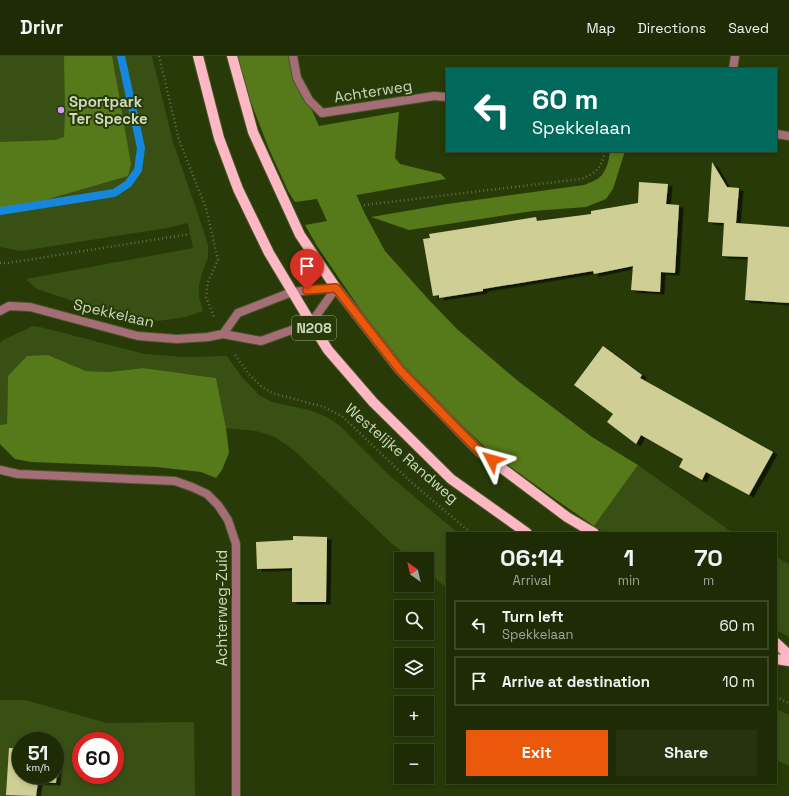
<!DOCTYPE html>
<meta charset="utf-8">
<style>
:root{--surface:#1d2c05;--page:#25340f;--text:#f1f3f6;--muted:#a0a79a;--line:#3b4827;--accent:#ea580c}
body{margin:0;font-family:"Space Grotesk",sans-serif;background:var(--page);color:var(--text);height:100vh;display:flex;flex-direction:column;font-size:15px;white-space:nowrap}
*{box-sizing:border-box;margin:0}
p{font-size:13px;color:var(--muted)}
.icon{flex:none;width:22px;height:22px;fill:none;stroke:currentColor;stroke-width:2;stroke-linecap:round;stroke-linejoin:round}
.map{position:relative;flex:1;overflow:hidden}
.drawer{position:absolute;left:446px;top:476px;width:331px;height:252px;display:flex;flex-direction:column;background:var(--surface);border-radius:0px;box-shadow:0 2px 6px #0003,0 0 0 1px var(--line)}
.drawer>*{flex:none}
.guide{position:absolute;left:446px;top:12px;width:331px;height:84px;border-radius:0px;box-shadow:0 2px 6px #0003,0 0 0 1px var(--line);background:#00695c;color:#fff;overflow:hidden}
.needle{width:26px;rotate:326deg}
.buttons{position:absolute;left:394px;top:496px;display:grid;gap:8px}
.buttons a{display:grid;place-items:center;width:40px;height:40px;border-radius:0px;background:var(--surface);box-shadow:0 2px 6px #0003,0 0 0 1px var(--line);font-size:20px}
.speed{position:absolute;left:12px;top:676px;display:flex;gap:8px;font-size:20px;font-weight:700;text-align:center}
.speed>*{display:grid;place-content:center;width:52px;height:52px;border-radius:50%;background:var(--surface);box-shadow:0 2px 6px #0003,0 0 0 1px var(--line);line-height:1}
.speed small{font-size:10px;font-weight:400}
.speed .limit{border:6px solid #d22;background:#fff;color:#111}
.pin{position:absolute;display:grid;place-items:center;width:34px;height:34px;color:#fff;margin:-41px -17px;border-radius:50% 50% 50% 0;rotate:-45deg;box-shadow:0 0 4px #0007}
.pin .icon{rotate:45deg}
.me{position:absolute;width:44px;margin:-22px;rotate:309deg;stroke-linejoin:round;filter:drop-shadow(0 0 3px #0008)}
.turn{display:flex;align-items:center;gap:14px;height:84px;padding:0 20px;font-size:18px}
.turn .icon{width:52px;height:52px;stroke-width:2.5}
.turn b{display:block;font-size:28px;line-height:34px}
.eta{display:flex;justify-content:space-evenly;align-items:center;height:68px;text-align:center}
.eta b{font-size:24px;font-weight:600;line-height:28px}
.cta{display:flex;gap:8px;margin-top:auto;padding:8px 20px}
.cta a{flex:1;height:46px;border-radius:0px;background:var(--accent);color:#fff;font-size:16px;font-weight:600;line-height:46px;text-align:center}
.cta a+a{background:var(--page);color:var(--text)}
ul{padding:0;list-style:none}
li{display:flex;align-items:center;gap:12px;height:50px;margin:0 8px 6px;padding:0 12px;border:2px solid var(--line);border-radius:0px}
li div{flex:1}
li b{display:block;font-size:15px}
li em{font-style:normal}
header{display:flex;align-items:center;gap:24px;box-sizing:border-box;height:56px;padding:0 20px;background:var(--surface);border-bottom:1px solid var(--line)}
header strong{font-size:19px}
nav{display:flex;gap:22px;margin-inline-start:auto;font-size:14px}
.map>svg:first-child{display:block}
.green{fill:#395015;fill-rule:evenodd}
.forest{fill:#567919}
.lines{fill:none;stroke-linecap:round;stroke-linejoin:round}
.stream{stroke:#1587dd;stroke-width:8}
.building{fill:#cfcf95;filter:url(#shadow)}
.lane-casing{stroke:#455728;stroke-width:10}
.street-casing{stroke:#455728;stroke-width:10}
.primary-casing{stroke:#455728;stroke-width:12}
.path{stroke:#607146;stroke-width:2.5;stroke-dasharray:1 3;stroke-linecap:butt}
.lane{stroke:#a56e77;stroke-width:8}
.street{stroke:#a56e77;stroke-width:8}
.primary{stroke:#fdb8c3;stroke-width:10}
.route-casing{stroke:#983908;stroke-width:10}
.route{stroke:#ea580c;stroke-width:7}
.poi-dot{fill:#d19dfe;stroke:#273a07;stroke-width:1.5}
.labels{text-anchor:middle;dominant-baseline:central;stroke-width:4;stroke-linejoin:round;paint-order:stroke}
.shield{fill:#273a07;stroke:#9baa88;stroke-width:1}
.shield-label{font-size:14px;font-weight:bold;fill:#cddabf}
.street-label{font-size:15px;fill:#cddabf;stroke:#273a07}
.poi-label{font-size:15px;font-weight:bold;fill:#cddabf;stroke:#273a07;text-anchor:start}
</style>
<header>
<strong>Drivr</strong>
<nav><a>Map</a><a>Directions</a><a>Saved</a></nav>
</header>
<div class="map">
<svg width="789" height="740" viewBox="0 0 789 740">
<defs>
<filter id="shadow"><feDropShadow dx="4.5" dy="2.5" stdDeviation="0" flood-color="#0009"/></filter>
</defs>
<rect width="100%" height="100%" fill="#273a07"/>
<path class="green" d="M 0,0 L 152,0 L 173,86 L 199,161 L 208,189 L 208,202 L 202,217 L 199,230 L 199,241 L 203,255 L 186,261 L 158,265 L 134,261 L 102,259 L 76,246 L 37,233 L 32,229 L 26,223 L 193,192 L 188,167 L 167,172 L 21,195 L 0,191 L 0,157 L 6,156 L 0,132 Z
M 33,270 L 40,271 L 145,298 L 185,301 L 227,300 L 241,320 L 259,339 L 272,346 L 309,354 L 327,361 L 340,370 L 390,420 L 447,468 L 459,477 L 447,477 L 447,532 L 427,516 L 427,503 L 411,503 L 391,487 L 296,396 L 275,381 L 256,375 L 226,372 L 216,322 L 143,312 L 108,316 L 86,315 L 48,299 L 8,320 L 7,369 L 0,369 L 0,287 L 3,284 Z
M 638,409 L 733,477 L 605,477 L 594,470 Z
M 776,501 L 789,508 L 789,581 L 776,574 Z
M 0,644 L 25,644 L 107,667 L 194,666 L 195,740 L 0,740 ZM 21,685 L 55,685 L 55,719 L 21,719 ZM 81,685 L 115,685 L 115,719 L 81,719 Z
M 776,653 L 789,659 L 789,710 L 776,704 Z"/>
<path class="forest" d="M 64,0 L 112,0 L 131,108 L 128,120 L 0,157 L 0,86 L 55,84 L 64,81 L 65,57 Z
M 237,0 L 295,0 L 297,21 L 319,70 L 399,56 L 395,102 L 400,108 L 441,118 L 446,123 L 357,139 L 356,138 L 365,158 L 385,195 L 429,244 L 457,273 L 518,325 L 592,381 L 638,409 L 594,470 L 555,443 L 490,396 L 445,353 L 404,312 L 360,253 L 317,190 L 305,169 L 327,165 L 317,143 L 295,146 L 288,135 L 269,93 L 246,34 Z
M 610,95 L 625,95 L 613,133 L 606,143 L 586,151 L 533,155 L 409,174 L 371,161 L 447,148 L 584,129 C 588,127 595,125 599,122 C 607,115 609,104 610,95 Z
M 48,299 L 86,315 L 108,316 L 143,312 L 216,322 L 226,372 L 229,397 L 222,414 L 216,422 L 201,416 L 156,411 L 31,406 L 15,403 L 0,388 L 0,369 L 7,368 L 8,320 L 27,300 Z"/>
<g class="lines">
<path class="stream" d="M 0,155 L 114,137 L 128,128 L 138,114 L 141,92 L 121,0"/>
</g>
<path class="building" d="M 712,106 L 727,131 L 739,132 L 736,167 L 789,171 L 789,247 L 745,244 L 748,201 L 722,200 L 724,167 L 708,166 Z
M 639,126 L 668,128 L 666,148 L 679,149 L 675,217 L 661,216 L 660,236 L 631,234 L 633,210 L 594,218 L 593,215 L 483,233 L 483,235 L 439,242 L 439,239 L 433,240 L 423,183 L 430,182 L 429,178 L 536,161 L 537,165 L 591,158 L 591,155 L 638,147 Z
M 603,290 L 642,319 L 640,322 L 773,396 L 749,439 L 706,416 L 702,424 L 679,411 L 683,403 L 641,379 L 636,388 L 607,366 L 613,358 L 574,329 Z
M 293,480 L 327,481 L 326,546 L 292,546 L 292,512 L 257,513 L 256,486 L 293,484 Z
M 9,692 L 21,692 L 21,719 L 55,719 L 55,693 L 59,694 L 56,727 L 38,726 L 36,740 L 6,739 Z"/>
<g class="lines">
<defs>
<path id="lane" d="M 293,0 L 297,22 L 309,44 L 322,57 L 434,40"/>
<path id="street" d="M 733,13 L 735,0
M 434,40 L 447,41
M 776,78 L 789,80
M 0,255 L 9,250 L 30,251 L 138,280 L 177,283 L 208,281 L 223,278 L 261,285 L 311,267 L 336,232
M 223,278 L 238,257 L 292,236 L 336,232
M 0,414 L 18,418 L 175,425 L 192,431 L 207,438 L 218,449 L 228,464 L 236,488 L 236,740"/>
<path id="primary" d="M 198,0 L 219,82 L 238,133 L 269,197 L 311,267 L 328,294 L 373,346 L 451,423 L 527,477
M 232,0 L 253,76 L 300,179 L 336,232 L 400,314 L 479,395 L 567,461 L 594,477
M 776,587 L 789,599
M 776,603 L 789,605"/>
</defs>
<use href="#lane" class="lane-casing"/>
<use href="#street" class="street-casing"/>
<use href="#primary" class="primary-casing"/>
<path class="path" d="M 159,0 L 179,84 L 206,152 L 218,204 L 208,226 L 206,241 L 214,261
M 364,149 L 581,123 C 597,117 602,111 605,95
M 0,207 L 8,207 L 190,178
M 235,299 L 248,317 L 261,330 L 272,337 L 324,351 L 343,361 L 411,426 L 471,477
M 776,641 L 789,647"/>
<use href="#lane" class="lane"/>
<use href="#street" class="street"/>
<use href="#primary" class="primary"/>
</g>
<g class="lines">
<defs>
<path id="route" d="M 307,234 L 336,232 L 400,314 L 479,395 L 492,404"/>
</defs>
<use href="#route" class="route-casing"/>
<use href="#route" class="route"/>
</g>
<circle class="poi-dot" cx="61" cy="54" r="4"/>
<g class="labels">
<rect class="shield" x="292" y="260" width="44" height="24" rx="3"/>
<g class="shield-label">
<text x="314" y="272">N208</text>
</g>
<g class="street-label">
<text transform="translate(373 35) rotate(-9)">Achterweg</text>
<text transform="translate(114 257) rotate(13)">Spekkelaan</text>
<text transform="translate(402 397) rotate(41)">Westelijke Randweg</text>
<text transform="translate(221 552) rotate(-90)">Achterweg-Zuid</text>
</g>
<g class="poi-label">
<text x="69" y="45">Sportpark<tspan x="69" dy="17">Ter Specke</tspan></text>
</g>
</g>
</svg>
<div class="buttons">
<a><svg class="needle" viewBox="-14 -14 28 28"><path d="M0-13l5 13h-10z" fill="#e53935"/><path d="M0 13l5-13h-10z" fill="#a0a79a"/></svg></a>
<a><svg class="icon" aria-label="search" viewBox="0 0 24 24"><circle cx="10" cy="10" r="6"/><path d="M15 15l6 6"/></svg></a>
<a><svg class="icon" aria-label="layers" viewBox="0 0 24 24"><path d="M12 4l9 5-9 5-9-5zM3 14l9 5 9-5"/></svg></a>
<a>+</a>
<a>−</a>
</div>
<div class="speed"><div>51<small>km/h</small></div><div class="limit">60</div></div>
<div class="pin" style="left:307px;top:234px;background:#d93025"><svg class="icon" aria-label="arrive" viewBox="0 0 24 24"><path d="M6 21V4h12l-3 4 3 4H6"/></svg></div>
<svg class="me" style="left:492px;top:404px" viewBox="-20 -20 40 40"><path d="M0-17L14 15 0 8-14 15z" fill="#ea580c" stroke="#fff" stroke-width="4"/></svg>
<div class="guide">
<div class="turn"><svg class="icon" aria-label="left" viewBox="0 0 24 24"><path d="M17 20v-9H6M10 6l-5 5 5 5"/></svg><div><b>60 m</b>Spekkelaan</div></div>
</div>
<section class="drawer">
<div class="eta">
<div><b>06:14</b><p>Arrival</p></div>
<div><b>1</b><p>min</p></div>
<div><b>70</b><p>m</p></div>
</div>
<ul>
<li><svg class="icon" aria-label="left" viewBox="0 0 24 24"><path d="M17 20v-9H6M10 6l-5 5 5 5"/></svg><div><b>Turn left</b><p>Spekkelaan</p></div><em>60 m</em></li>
<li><svg class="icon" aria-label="arrive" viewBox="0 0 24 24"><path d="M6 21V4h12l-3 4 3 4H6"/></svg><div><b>Arrive at destination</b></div><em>10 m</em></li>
</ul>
<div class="cta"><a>Exit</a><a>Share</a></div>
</section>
</div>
